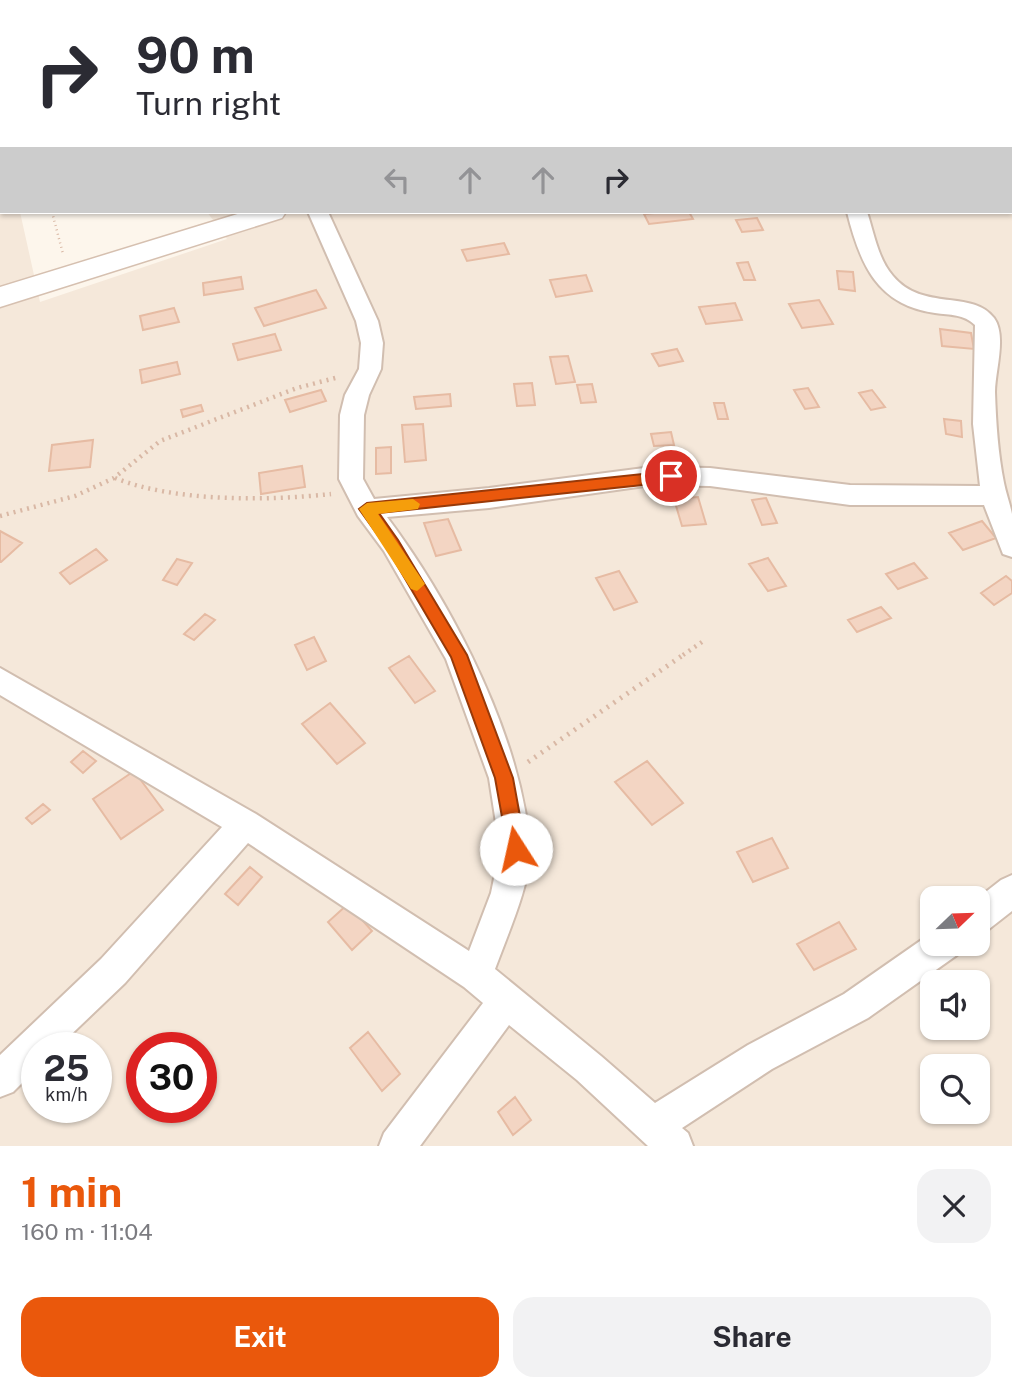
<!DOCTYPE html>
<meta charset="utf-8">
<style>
:root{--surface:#fff;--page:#f2f2f3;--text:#2b2b33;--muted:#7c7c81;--accent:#ea580c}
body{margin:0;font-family:"Public Sans",sans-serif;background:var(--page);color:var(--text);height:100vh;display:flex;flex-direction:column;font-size:26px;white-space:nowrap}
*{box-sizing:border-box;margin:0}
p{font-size:23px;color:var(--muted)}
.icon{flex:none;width:38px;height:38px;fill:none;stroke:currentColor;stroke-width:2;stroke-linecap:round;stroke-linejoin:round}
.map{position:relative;height:1146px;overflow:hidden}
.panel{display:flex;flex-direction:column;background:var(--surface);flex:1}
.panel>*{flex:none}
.hud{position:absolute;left:0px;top:0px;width:1013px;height:214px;box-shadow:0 2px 5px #0004;background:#fff;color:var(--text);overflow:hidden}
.needle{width:46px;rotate:67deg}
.controls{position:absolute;left:920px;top:886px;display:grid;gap:14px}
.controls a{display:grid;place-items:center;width:70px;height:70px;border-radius:14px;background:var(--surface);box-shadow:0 2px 5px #0004;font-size:35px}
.speed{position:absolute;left:21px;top:1032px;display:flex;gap:14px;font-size:35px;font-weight:700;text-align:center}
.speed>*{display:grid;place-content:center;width:91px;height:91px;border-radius:50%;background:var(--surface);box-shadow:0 2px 5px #0004;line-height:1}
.speed small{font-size:18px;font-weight:400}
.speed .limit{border:10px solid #d22;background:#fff;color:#111}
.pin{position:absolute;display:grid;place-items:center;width:60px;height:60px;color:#fff;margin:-30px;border:4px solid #fff;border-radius:50%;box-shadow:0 2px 7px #0007}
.me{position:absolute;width:77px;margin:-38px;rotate:350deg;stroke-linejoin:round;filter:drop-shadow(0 0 5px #0008)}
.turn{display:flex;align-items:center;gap:24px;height:147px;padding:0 21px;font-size:32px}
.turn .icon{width:91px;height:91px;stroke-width:2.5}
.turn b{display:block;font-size:49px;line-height:60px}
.lanes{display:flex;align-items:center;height:66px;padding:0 21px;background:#0003;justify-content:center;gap:35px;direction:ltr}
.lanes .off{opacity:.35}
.round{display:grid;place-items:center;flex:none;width:74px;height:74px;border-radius:21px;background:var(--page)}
.overview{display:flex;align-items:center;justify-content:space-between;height:119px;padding:0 21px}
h1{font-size:42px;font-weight:700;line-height:52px;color:var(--accent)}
.action{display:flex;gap:14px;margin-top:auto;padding:14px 21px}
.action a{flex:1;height:80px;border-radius:21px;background:var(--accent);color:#fff;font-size:28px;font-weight:700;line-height:80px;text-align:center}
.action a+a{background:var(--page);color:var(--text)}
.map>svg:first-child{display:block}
.residential{fill:#f5e8da;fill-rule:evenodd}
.building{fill:#f3d5c3;stroke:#e6bba3;stroke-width:2}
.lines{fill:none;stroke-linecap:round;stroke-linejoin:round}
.service-casing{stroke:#d1beb0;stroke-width:4}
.minor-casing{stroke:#d1beb0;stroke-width:4}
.secondary-casing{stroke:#d6c0b0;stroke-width:3}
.path-far2{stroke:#d9b8a5;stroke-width:2.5;stroke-dasharray:1 3.5;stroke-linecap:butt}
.path-far1{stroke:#d9b8a5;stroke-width:4.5;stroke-dasharray:2 5;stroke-linecap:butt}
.path{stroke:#d9b8a5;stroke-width:5;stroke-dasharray:2 6;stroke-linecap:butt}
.service{fill:#fff;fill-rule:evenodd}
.minor{fill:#fff;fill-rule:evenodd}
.secondary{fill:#fff;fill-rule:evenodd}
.route{fill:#ea580c;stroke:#983908;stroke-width:2}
.slow{fill:#f59e0b}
</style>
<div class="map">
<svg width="1012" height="1146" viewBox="0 0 1012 1146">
<rect width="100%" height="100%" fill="#fdf6ec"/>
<path class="residential" d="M 1012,86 L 1012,1146 L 0,1146 L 0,145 L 2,212 L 20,212 L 40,302 L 227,239 L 207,212 L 1012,212 ZM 933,898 L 978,898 L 978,943 L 933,943 ZM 933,982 L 978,982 L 978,1027 L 933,1027 ZM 37,1048 L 96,1048 L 96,1108 L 37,1108 ZM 142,1048 L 201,1048 L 201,1108 L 142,1108 ZM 933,1066 L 978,1066 L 978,1111 L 933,1111 Z"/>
<path class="building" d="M 664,212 L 689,212 L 693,219 L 649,224 L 644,214 Z
M 757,218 L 763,230 L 742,232 L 736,220 Z
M 504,243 L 509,254 L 467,261 L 462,250 Z
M 748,262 L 755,280 L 744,280 L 737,263 Z
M 837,271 L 853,272 L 855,291 L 839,289 Z
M 586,275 L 592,291 L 556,297 L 550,280 Z
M 241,277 L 243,289 L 204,295 L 203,283 Z
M 316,290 L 326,308 L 264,326 L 255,308 Z
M 819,300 L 833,324 L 802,328 L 789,304 Z
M 735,303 L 742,320 L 706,324 L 699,307 Z
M 174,308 L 179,322 L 143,330 L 140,316 Z
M 940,329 L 971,333 L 974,349 L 942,346 Z
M 275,334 L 281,350 L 238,360 L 233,344 Z
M 677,349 L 683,361 L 659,366 L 652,354 Z
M 568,356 L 575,382 L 556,384 L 550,357 Z
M 177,362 L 180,374 L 142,383 L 140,370 Z
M 532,383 L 535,405 L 517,406 L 514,384 Z
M 592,384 L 596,402 L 581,403 L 577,385 Z
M 808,388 L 819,407 L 805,409 L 794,390 Z
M 321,390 L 326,401 L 290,412 L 285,400 Z
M 872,390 L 885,407 L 871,410 L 859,393 Z
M 450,394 L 451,406 L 416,409 L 414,397 Z
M 714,403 L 724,403 L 728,419 L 718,419 Z
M 201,405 L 203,411 L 183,417 L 181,410 Z
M 944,419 L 961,421 L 962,437 L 946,434 Z
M 423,424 L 426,460 L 405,462 L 402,425 Z
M 671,432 L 674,445 L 654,446 L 651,434 Z
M 93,440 L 90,467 L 49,471 L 52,445 Z
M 391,447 L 391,473 L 376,474 L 376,448 Z
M 302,466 L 305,487 L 261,494 L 259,473 Z
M 698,497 L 706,524 L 682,526 L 674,499 Z
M 766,498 L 777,523 L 762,525 L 752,500 Z
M 448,519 L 461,550 L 436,556 L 424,523 Z
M 982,521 L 996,538 L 963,550 L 949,533 Z
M 0,531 L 22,543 L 1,562 L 0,562 Z
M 96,549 L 107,560 L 70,584 L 60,573 Z
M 768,558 L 786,586 L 768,591 L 749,564 Z
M 177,559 L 192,563 L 177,585 L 163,580 Z
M 914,563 L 927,578 L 898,589 L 886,574 Z
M 619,571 L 637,602 L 614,610 L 596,578 Z
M 1006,576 L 1012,581 L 1012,593 L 994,605 L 981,593 Z
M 881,607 L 891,618 L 857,632 L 848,620 Z
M 205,614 L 215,620 L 194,640 L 184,634 Z
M 314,637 L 326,661 L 307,670 L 295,645 Z
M 409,656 L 435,691 L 415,703 L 389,668 Z
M 330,703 L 365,743 L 337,764 L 302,724 Z
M 83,751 L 96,761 L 83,773 L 71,762 Z
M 647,761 L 683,803 L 652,825 L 615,782 Z
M 134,771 L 163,810 L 121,839 L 93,799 Z
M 43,804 L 50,810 L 32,824 L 26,818 Z
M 772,838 L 788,868 L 753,882 L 737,852 Z
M 250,867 L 262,877 L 238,905 L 225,894 Z
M 348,904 L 372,931 L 352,950 L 328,922 Z
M 839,922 L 856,949 L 814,970 L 797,944 Z
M 368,1032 L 400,1074 L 382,1091 L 350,1048 Z
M 515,1097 L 531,1120 L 513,1135 L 498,1112 Z"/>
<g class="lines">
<defs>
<path id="service" d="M 700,0 L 708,0 L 709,2 L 701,2 Z"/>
<path id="minor" d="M 247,0 L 263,0 L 264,2 L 248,2 Z
M 308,212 L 328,212 L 378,321 L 383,343 L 381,369 L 369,395 L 364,415 L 363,479 L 374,499 L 489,488 L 652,467 L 710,468 L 850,485 L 980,486 L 973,424 L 975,325 C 964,314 950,315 935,313 C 877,305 860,264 847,212 L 867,212 C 874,233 878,259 893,276 C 923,312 972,289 994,318 C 1007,336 995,371 995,392 C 996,423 998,453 1004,483 C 1006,493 1010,504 1012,514 C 1012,528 1012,544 1012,557 L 1003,554 L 984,505 L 850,505 L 710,486 L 652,485 L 489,508 L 387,517 C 447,597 507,711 525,810 C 527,823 532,839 531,852 C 527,892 509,931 495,969 L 601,1056 L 655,1103 L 748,1045 L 844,994 L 933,932 L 933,943 L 961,943 L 957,955 L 868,1018 L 772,1069 L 682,1128 L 688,1133 L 693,1146 L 648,1146 L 577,1080 L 509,1025 L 420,1146 L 379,1146 L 384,1133 L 483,1003 L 464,987 L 248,843 L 125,983 L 57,1048 L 37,1048 L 37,1068 L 13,1092 L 0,1097 L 0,1055 L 101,959 L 222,827 L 0,695 L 0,668 L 256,814 L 469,951 L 491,893 L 500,849 L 489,778 L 446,659 L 384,551 L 358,516 L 339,479 L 340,415 L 345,395 L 359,369 L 361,343 L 356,321 Z
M 1012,875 L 1012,911 L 989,929 L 978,934 L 978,898 L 1001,880 Z"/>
<path id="secondary" d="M 244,212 L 286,212 L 282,218 L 0,307 L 0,287 Z"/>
</defs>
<use href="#service" class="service-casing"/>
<use href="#minor" class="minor-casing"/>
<use href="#secondary" class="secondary-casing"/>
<path class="path-far2" d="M 975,0 L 978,2
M 387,2 L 397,0
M 52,212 L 63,254"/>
<path class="path-far1" d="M 115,478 C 174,502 268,501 331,494
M 0,516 L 75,496 L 114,478 L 160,441 L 297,388 L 339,377
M 683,655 L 702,642"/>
<path class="path" d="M 528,762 L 686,653"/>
<use href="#service" class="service"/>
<use href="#minor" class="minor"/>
<use href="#secondary" class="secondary"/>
</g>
<path class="route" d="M 671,471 L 679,476 L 671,482 L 379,513 L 398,540 L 467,655 L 513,778 L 526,849 L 523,856 L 516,858 L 509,856 L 495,778 L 451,657 L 387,548 L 359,509 L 367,503 Z"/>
<path class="slow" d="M 413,499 L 420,504 L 418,509 L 378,514 L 425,584 L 417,591 L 411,589 L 359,509 L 367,503 Z"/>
</svg>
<div class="controls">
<a><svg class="needle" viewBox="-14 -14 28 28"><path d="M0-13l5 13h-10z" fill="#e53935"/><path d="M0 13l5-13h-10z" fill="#7c7c81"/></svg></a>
<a><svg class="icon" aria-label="sound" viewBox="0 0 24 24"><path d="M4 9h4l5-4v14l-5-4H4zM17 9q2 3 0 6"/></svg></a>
<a><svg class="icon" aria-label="search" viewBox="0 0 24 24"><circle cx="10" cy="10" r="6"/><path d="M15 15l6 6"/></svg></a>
</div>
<div class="speed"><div>25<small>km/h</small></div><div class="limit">30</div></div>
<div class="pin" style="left:671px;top:476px;background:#d93025"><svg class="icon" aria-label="arrive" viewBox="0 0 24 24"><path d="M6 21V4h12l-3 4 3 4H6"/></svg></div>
<svg class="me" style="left:516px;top:849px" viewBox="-20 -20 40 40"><circle r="19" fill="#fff"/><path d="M0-13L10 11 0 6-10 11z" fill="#ea580c"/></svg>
<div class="hud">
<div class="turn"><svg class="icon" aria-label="right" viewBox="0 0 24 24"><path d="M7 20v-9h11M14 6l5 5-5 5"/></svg><div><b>90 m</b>Turn right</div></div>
<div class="lanes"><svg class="icon off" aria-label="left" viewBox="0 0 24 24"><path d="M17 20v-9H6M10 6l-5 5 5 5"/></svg><svg class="icon off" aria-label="ahead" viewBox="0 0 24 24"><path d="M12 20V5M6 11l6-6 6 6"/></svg><svg class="icon off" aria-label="ahead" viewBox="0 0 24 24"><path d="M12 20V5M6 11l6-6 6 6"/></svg><svg class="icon" aria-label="right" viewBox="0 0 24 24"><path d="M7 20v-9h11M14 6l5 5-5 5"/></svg></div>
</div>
</div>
<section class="panel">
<div class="overview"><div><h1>1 min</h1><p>160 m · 11:04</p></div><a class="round"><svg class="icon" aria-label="close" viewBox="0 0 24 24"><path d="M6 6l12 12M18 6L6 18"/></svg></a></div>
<div class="action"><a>Exit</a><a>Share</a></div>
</section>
